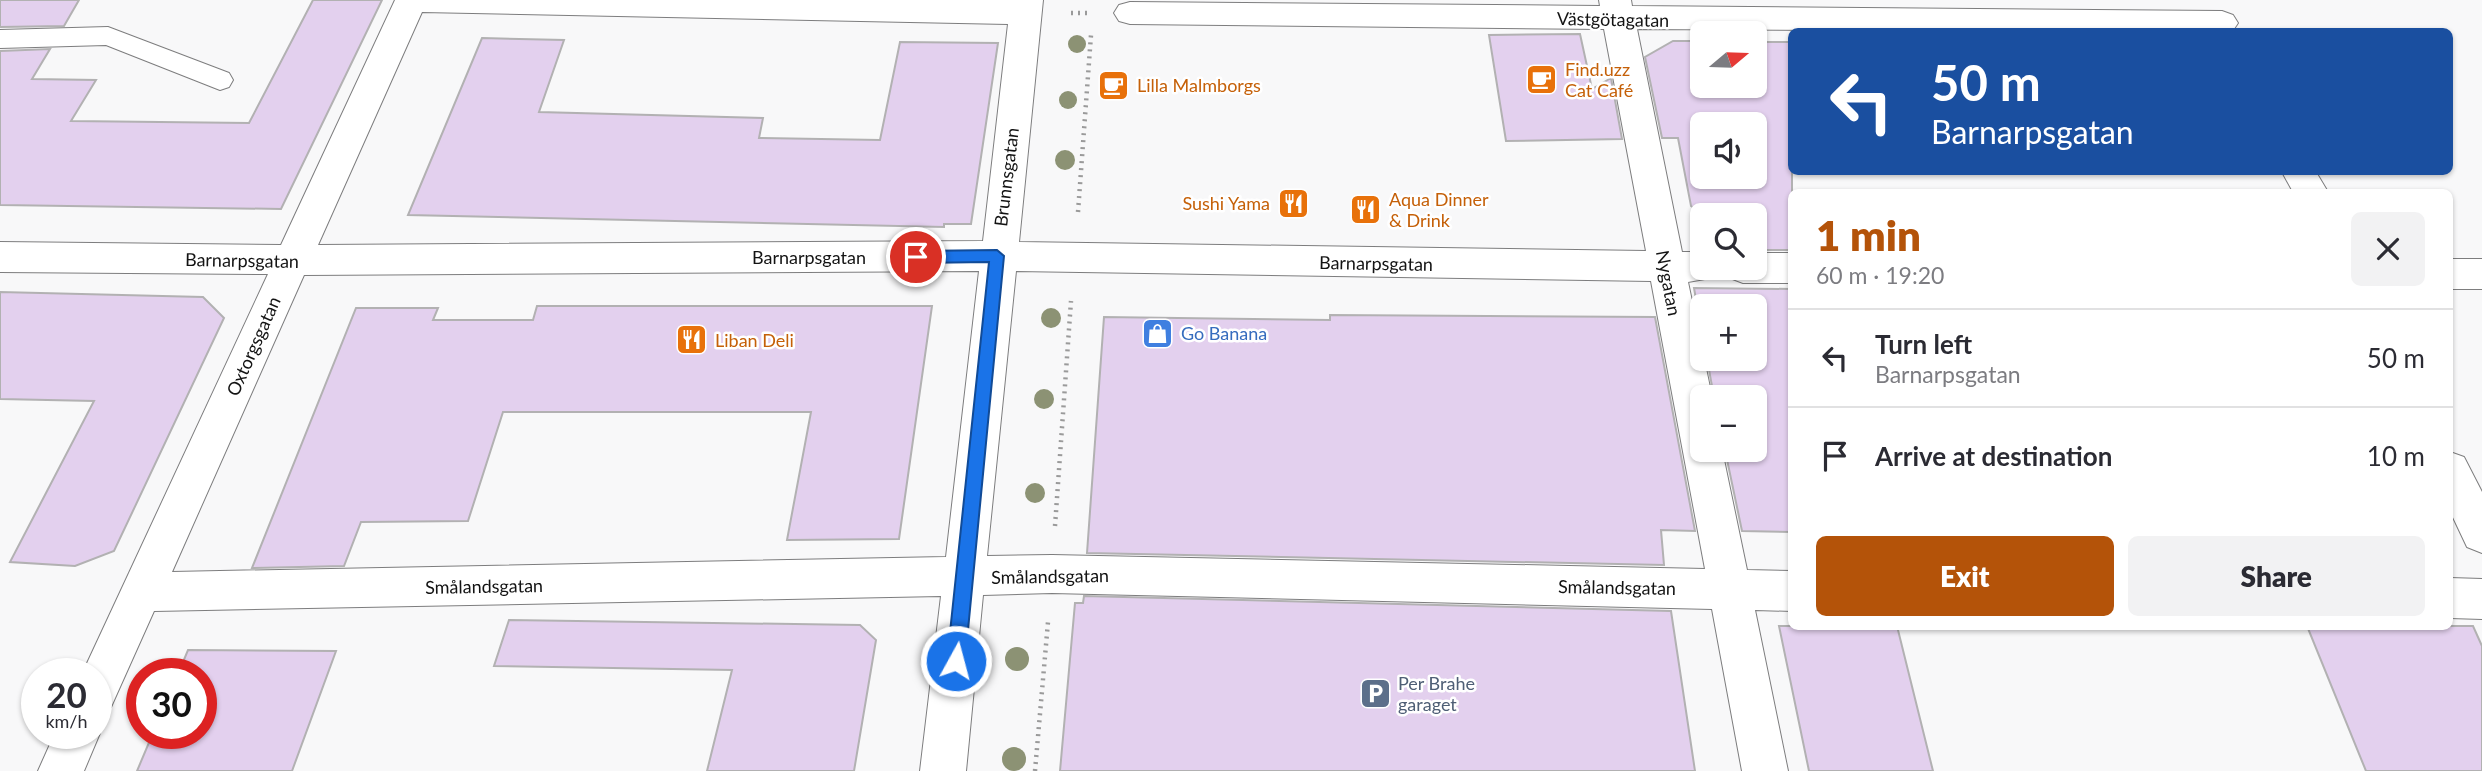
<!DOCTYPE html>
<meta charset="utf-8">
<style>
:root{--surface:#fff;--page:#f2f2f3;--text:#2b2b33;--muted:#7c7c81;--line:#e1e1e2;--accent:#b45309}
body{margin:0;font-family:Lato,sans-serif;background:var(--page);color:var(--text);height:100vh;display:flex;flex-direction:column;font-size:26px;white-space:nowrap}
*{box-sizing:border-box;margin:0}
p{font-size:23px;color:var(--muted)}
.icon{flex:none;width:38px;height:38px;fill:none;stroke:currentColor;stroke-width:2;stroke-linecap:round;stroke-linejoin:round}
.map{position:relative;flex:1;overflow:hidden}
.side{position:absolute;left:1788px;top:189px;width:665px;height:441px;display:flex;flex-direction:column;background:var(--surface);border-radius:10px;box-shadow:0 2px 5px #0004}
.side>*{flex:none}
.top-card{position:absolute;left:1788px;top:28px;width:665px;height:147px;border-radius:10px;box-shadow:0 2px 5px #0004;background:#1a4fa0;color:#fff;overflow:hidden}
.needle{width:46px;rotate:71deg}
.buttons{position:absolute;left:1690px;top:21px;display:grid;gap:14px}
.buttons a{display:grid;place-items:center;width:77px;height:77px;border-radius:10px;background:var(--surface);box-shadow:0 2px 5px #0004;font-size:35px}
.speed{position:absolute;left:21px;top:658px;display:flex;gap:14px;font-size:35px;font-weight:700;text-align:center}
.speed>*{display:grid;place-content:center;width:91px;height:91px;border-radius:50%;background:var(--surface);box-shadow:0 2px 5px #0004;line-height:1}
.speed small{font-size:18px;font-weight:400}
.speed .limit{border:10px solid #d22;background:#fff;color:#111}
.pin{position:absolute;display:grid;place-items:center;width:60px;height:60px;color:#fff;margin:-30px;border:4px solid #fff;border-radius:50%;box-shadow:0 2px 7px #0007}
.me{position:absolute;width:77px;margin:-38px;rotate:7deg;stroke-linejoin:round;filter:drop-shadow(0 0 5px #0008)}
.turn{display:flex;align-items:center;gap:24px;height:147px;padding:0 28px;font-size:32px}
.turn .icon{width:91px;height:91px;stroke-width:2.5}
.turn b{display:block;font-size:49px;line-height:60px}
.round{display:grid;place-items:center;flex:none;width:74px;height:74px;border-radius:10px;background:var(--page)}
.summary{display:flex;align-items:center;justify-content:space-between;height:119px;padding:0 28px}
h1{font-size:42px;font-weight:800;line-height:52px;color:var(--accent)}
.action{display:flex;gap:14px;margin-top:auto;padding:14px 28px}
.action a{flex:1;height:80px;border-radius:10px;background:var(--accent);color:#fff;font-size:28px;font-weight:800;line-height:80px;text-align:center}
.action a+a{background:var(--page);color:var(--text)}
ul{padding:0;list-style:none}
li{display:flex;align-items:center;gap:21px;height:98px;padding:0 28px;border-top:2px solid var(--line)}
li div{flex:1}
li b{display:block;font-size:26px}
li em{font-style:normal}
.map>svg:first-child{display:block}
.building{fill:#e3d0ee;stroke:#b2b1b2;stroke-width:2;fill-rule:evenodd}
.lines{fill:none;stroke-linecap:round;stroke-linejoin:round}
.lane-casing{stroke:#7d7d7e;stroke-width:2}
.street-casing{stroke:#7d7d7e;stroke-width:2}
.path{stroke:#9a9a9a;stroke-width:4.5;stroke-dasharray:2 5;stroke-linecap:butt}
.lane{fill:#fff;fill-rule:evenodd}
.street{fill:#fff;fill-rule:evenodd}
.tree{fill:#8c9274}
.route{fill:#1a73e8;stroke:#114b97;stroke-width:2}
.labels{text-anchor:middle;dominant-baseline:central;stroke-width:5;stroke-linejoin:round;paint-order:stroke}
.street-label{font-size:18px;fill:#131313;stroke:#fff}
.food-label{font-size:18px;fill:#c56008;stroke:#fff;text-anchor:start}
.shop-label{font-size:18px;fill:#366cbe;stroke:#fff;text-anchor:start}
.service-label{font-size:18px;fill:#4e5e75;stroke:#fff;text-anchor:start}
</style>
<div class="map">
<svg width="2482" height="771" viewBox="0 0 2482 771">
<rect width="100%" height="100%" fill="#f8f8f9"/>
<path class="building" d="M 0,0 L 79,0 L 64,26 L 0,27 Z
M 313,0 L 382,0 L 281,209 L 0,205 L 0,51 L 50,49 L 32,79 L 96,80 L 71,121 L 249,123 Z
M 1580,34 L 1592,89 L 1611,78 L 1622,139 L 1506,141 L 1489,35 Z
M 482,38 L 564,40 L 539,112 L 763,118 L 759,138 L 880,140 L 900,42 L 998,43 L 971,224 L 944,224 L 944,227 L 408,215 Z
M 1673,41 L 1703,41 L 1703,86 L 1755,86 L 1755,42 L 1792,42 L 1792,250 L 1755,250 L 1755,215 L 1704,215 L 1691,206 L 1678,138 L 1662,138 L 1645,57 ZM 1703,124 L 1755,124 L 1755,177 L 1703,177 Z
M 1694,288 L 1792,289 L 1792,532 L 1742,531 L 1725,450 L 1755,450 L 1755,397 L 1714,397 L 1707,359 L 1755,359 L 1755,306 L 1703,306 L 1703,340 Z
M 0,292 L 203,297 L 224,318 L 114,551 L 75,566 L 10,562 L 94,401 L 0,399 Z
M 537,306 L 932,306 L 899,539 L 787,540 L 811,412 L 503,412 L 468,521 L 361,522 L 344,566 L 252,568 L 356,308 L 438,308 L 433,320 L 533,320 Z
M 1330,315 L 1655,317 L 1695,531 L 1661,530 L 1664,565 L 1087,553 L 1104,317 L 1330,320 Z
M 1084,596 L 1671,611 L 1695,771 L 1060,771 L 1075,603 L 1083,603 Z
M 509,620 L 860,625 L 876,640 L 854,771 L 707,771 L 732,670 L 494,666 Z
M 1779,626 L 1897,626 L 1933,771 L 1809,771 Z
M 2307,626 L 2473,626 L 2482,646 L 2482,771 L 2366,771 Z
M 188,650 L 336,651 L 292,771 L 137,771 L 153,733 L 201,733 L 201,674 L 178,674 Z"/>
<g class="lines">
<defs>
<path id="lane" d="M 108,27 L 229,73 L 233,80 L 229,87 L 220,90 L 106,45 L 0,48 L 0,30 Z"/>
<path id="street" d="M 395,0 L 1043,0 L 1019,242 L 1646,251 L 1604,29 L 1130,24 L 1119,21 L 1114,13 L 1119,5 L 1130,2 L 1600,6 L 1599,0 L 1631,0 L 1632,6 L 2222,11 L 2233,15 L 2238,23 L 2232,32 L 1637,29 L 1682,252 L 1703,252 L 1703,268 L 1721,268 L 1716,277 L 1688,282 L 1712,397 L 1703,397 L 1703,450 L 1722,450 L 1747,570 L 1792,571 L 1792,611 L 1755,610 L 1788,771 L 1742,771 L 1712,609 L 1052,593 L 983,595 L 966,771 L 920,771 L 941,596 L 154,611 L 111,707 L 96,713 L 96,674 L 82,674 L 268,274 L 0,272 L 0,242 L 281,245 ZM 422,12 L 1008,24 L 983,241 L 318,245 ZM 979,271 L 946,557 L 172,572 L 304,275 ZM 1016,271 L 1651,281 L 1705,569 L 1052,555 L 987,556 Z
M 2282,172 L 2316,172 L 2328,192 L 2293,192 Z
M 1755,253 L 1792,253 L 1792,283 L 1743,283 L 1730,278 L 1725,268 L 1755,268 Z
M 2450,259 L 2482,259 L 2482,289 L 2450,289 Z
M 2450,452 L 2464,457 L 2482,492 L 2482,553 L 2467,547 L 2450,511 Z
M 2450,578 L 2482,579 L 2482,619 L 2450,618 Z
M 96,724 L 100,733 L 84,771 L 38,771 L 55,733 L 96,733 Z"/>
</defs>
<use href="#lane" class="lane-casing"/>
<use href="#street" class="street-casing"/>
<path class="path" d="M 1071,13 L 1090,13
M 1078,212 L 1091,35
M 1055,526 L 1071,301
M 1035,771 L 1048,622"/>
<use href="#lane" class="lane"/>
<use href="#street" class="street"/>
</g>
<g class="tree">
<circle cx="1077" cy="44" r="9"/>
<circle cx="1068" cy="100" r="9"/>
<circle cx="1065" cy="160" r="10"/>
<circle cx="1051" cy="318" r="10"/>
<circle cx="1044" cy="399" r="10"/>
<circle cx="1035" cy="493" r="10"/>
<circle cx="1017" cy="659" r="12"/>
<circle cx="1014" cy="759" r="12"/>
</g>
<path class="route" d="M 997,250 L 1004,256 L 965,661 L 963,667 L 956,669 L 950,667 L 947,661 L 989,262 L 916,263 L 908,257 L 916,251 Z"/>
<defs>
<symbol id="cafe-square" viewBox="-11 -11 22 22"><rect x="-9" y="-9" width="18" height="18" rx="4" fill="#e8710a" stroke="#fff"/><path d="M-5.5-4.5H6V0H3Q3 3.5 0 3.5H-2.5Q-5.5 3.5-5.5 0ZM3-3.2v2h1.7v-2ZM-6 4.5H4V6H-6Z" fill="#fff"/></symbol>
<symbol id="restaurant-square" viewBox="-11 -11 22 22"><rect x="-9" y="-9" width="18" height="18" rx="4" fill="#e8710a" stroke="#fff"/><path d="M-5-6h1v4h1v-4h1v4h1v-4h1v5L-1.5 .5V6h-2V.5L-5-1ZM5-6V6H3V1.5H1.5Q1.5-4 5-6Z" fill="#fff"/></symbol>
<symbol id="shop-square" viewBox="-11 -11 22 22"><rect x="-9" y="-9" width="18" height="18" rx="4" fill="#3f7fe0" stroke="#fff"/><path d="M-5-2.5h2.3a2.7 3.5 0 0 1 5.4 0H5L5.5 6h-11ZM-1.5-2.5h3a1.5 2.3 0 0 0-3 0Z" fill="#fff"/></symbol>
<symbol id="parking-square" viewBox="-11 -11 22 22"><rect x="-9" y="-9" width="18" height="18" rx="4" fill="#5c6f8a" stroke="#fff"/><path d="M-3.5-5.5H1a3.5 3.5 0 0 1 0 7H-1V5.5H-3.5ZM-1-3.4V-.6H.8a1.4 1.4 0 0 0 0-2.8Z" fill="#fff"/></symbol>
</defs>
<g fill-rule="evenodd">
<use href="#cafe-square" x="1524" y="62" width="35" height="35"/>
<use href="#cafe-square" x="1096" y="68" width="35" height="35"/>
<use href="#restaurant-square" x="1276" y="186" width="35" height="35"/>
<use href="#restaurant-square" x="1348" y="192" width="35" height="35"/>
<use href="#shop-square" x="1140" y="316" width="35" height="35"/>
<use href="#restaurant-square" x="674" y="322" width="35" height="35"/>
<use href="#parking-square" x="1358" y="676" width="35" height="35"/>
</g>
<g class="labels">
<g class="street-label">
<text transform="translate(1613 19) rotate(1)">Västgötagatan</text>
<text transform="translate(1006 177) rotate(-83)">Brunnsgatan</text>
<text x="809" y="257">Barnarpsgatan</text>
<text transform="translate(242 260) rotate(1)">Barnarpsgatan</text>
<text transform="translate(1376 263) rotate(1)">Barnarpsgatan</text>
<text transform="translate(1669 283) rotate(79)">Nygatan</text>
<text transform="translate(253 346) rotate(-66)">Oxtorgsgatan</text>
<text transform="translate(1050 576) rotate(-1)">Smålandsgatan</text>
<text transform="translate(484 586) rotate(-1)">Smålandsgatan</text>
<text transform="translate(1617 587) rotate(1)">Smålandsgatan</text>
</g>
<g class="food-label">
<text x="1565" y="69">Find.uzz<tspan x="1565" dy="21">Cat Café</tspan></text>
<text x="1137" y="85">Lilla Malmborgs</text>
<text x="1389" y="199">Aqua Dinner<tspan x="1389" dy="21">&amp; Drink</tspan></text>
<text x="1270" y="203" text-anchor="end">Sushi Yama</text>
<text x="715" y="340">Liban Deli</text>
</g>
<g class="shop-label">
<text x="1181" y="333">Go Banana</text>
</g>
<g class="service-label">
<text x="1398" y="683">Per Brahe<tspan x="1398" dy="21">garaget</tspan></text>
</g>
</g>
</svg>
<div class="buttons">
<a><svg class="needle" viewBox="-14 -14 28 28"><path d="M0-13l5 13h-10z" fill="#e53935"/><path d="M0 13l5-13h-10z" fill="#7c7c81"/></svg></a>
<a><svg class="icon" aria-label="sound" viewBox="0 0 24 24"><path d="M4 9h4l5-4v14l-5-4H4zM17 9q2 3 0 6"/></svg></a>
<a><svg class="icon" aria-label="search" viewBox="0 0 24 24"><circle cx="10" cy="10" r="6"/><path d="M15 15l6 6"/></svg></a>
<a>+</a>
<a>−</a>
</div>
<div class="speed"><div>20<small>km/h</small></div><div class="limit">30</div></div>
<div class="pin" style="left:916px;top:257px;background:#d93025"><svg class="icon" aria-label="arrive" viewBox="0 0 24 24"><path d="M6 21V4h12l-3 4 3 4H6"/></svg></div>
<svg class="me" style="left:956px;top:661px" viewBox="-20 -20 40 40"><circle r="17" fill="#1a73e8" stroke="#fff" stroke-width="3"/><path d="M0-11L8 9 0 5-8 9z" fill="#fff"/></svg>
<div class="top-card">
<div class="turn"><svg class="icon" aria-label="left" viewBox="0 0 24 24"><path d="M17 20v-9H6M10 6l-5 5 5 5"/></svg><div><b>50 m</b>Barnarpsgatan</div></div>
</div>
<section class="side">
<div class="summary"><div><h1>1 min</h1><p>60 m · 19:20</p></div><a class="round"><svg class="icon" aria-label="close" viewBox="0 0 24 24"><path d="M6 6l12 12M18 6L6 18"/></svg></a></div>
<ul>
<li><svg class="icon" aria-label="left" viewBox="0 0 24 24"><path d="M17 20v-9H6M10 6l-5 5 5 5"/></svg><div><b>Turn left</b><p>Barnarpsgatan</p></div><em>50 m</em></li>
<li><svg class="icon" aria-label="arrive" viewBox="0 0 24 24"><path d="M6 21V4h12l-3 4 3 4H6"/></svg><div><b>Arrive at destination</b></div><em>10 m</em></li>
</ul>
<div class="action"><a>Exit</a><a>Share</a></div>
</section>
</div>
